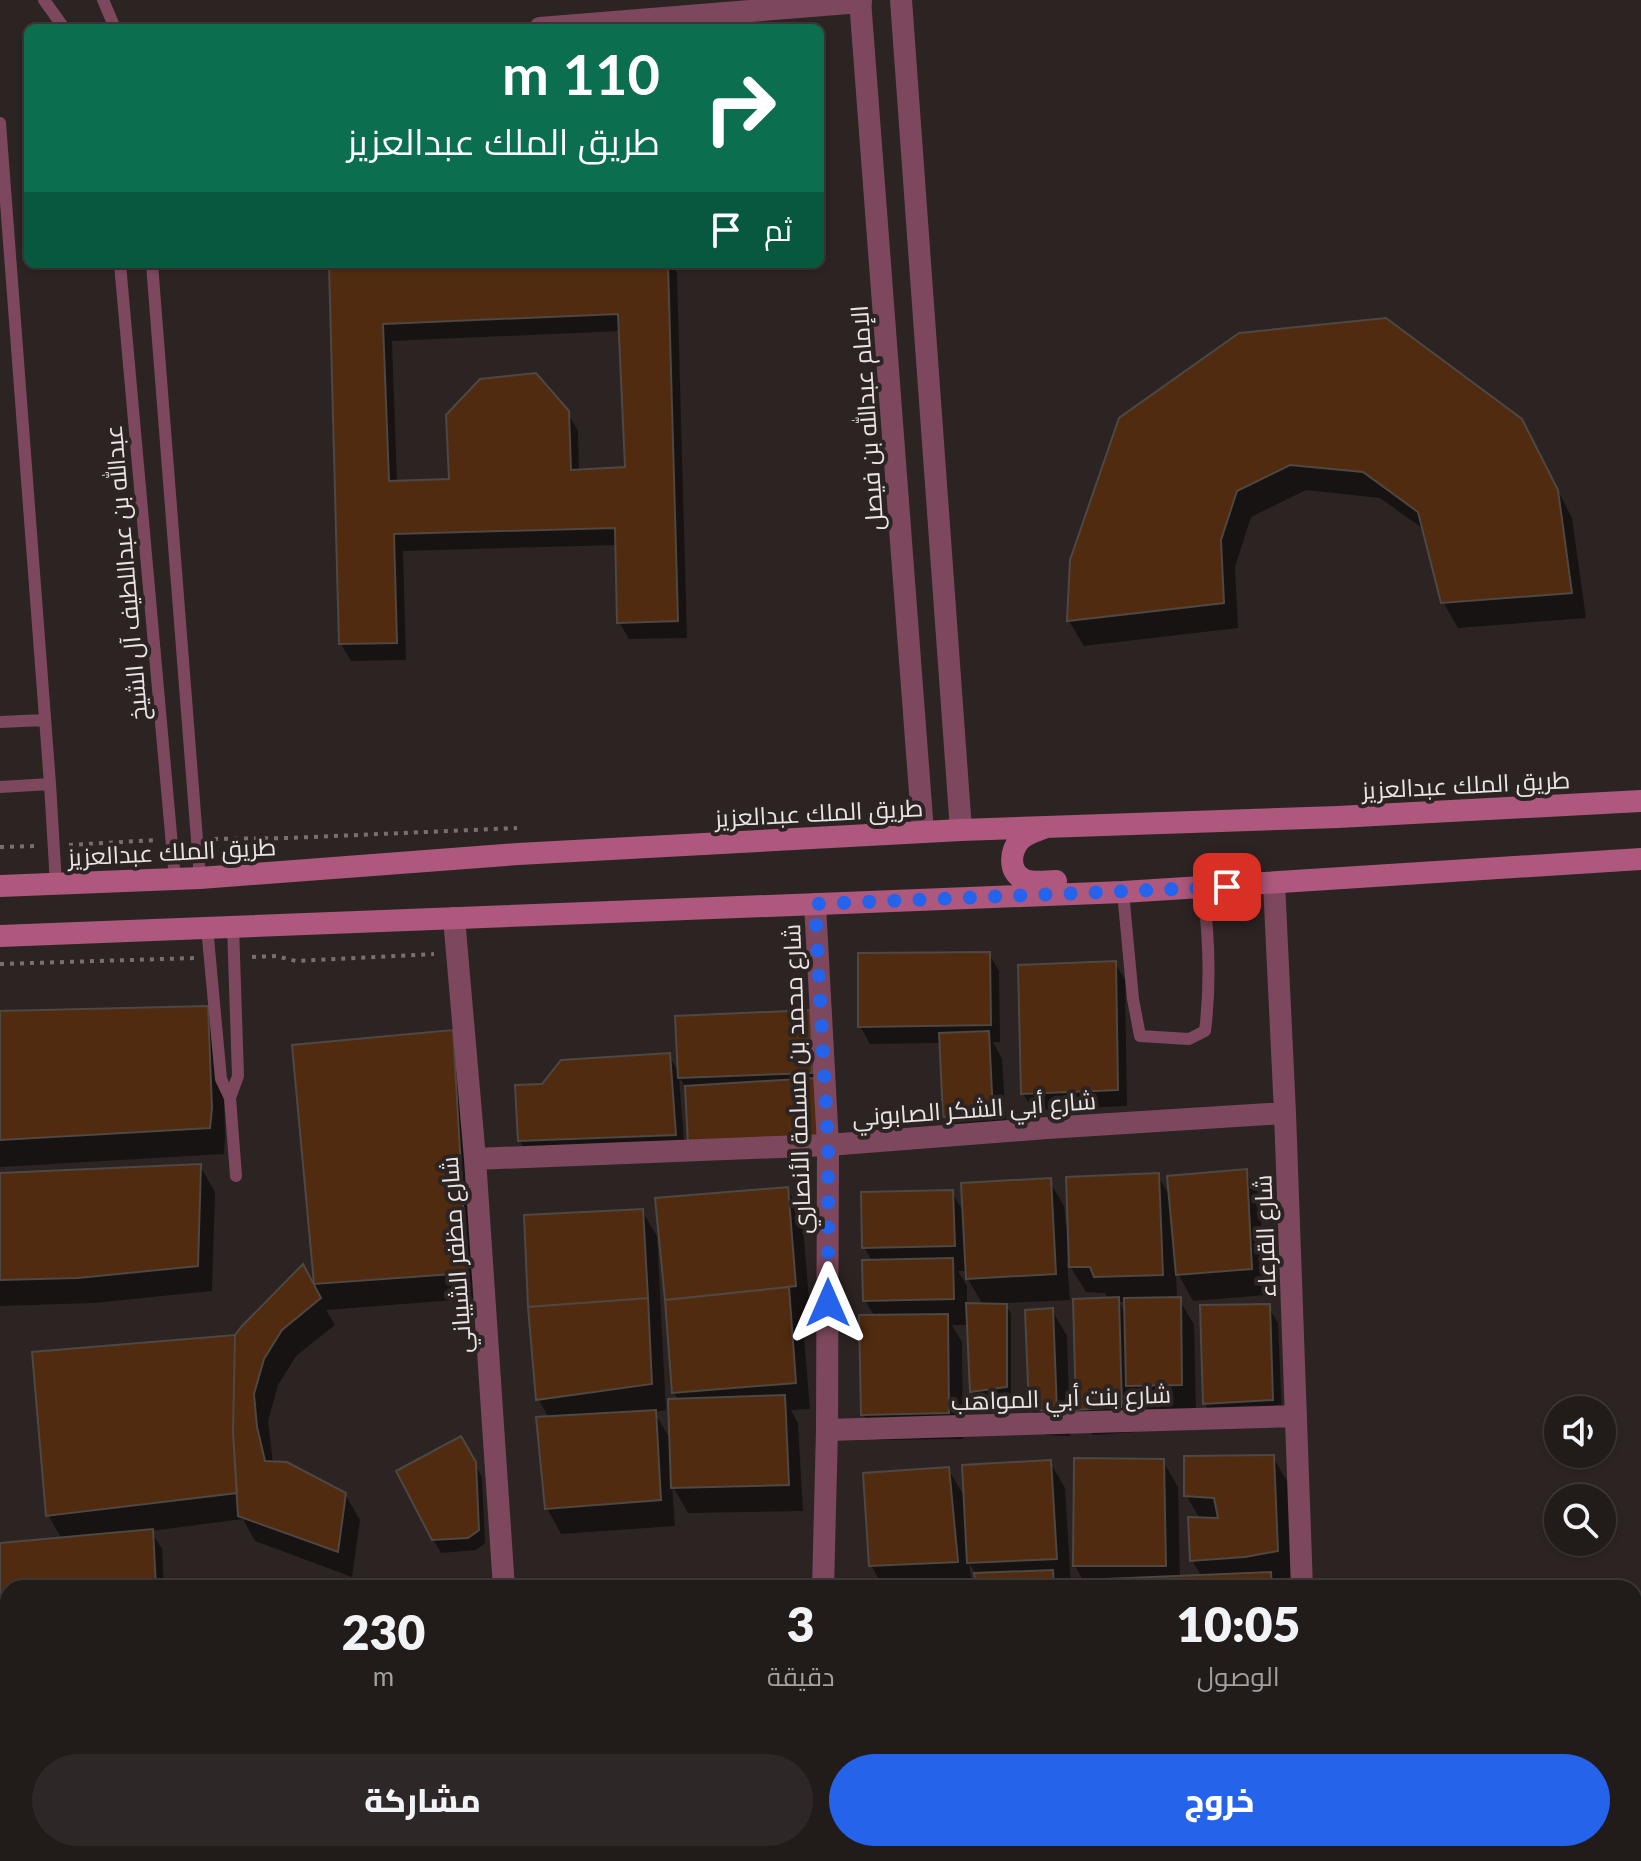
<!DOCTYPE html>
<html lang="ar">
<meta charset="utf-8">
<style>
:root{--surface:#211b1a;--page:#2d2827;--text:#f1f3f6;--muted:#a2a1a2;--line:#3e3939;--accent:#2563eb}
body{margin:0;font-family:Lato,Cairo,sans-serif;background:var(--page);color:var(--text);direction:rtl;height:100vh;display:flex;flex-direction:column;font-size:30px;white-space:nowrap}
*{box-sizing:border-box;margin:0}
p{font-size:26px;color:var(--muted)}
.icon{flex:none;width:44px;height:44px;fill:none;stroke:currentColor;stroke-width:2;stroke-linecap:round;stroke-linejoin:round}
.map{position:relative;flex:1;overflow:hidden;direction:ltr}
.drawer{position:absolute;left:0px;top:1580px;width:1642px;height:282px;display:flex;flex-direction:column;background:var(--surface);border-radius:24px 24px 0 0;box-shadow:0 2px 6px #0004,0 0 0 2px var(--line);direction:rtl}
.drawer>*{flex:none}
.top-card{position:absolute;left:24px;top:24px;width:800px;height:244px;border-radius:12px;box-shadow:0 2px 6px #0004,0 0 0 2px var(--line);direction:rtl;background:#0b6e4f;color:#fff;overflow:hidden}
.tools{position:absolute;left:1544px;top:1396px;display:grid;gap:16px}
.tools a{display:grid;place-items:center;width:72px;height:72px;border-radius:50%;background:var(--surface);box-shadow:0 2px 6px #0004,0 0 0 2px var(--line);font-size:40px}
.pin{position:absolute;display:grid;place-items:center;width:68px;height:68px;color:#fff;margin:-34px;border-radius:16px;box-shadow:0 4px 12px #0006}
.me{position:absolute;width:88px;margin:-44px;rotate:0deg;stroke-linejoin:round;filter:drop-shadow(0 0 6px #0008)}
.turn{display:flex;align-items:center;gap:28px;height:168px;padding:0 32px;font-size:36px}
.turn .icon{width:104px;height:104px;stroke-width:2.5}
.turn b{display:block;font-size:56px;line-height:68px}
.then{display:flex;align-items:center;height:76px;padding:0 32px;background:#0003;gap:16px;font-size:30px}
.eta{display:flex;justify-content:space-evenly;align-items:center;height:136px;text-align:center}
.eta b{font-size:48px;font-weight:800;line-height:56px}
.primary-button{display:flex;gap:16px;margin-top:auto;padding:16px 32px}
.primary-button a{flex:1;height:92px;border-radius:48px;background:var(--accent);color:#fff;font-size:32px;font-weight:800;line-height:92px;text-align:center}
.primary-button a+a{background:var(--page);color:var(--text)}
.map>svg:first-child{display:block}
.shadow{fill:#0007;fill-rule:evenodd}
.building{fill:#502b0f;stroke:#4e4742;stroke-width:2;fill-rule:evenodd}
.lines{fill:none;stroke-linecap:round;stroke-linejoin:round}
.path{stroke:#77706f;stroke-width:4;stroke-dasharray:4 6;stroke-linecap:butt}
.service{stroke:#7d485d;stroke-width:12}
.minor{stroke:#7d485d;stroke-width:22}
.tertiary{stroke:#7d485d;stroke-width:22}
.secondary{stroke:#ad587c;stroke-width:22}
.route{stroke:#2563eb;stroke-width:14;stroke-dasharray:0 25.2}
.labels{text-anchor:middle;dominant-baseline:central;stroke-width:8;stroke-linejoin:round;paint-order:stroke}
.street-label{font-size:24px;fill:#eae4e4;stroke:#2c2423}
</style>
<div class="map">
<svg width="1641" height="1861" viewBox="0 0 1641 1861">
<rect width="100%" height="100%" fill="#2c2423"/>
<path class="shadow" d="M 387,264 L 672,264 L 677,273 L 687,638 L 629,639 L 619,622 L 617,545 L 403,551 L 406,660 L 351,661 L 341,644 ZM 621,331 L 627,469 L 579,471 L 578,431 L 567,412 L 451,481 L 397,483 L 392,341 Z
M 1121,419 L 1536,448 L 1572,518 L 1586,618 L 1458,628 L 1443,602 L 1425,530 L 1380,498 L 1306,490 L 1251,517 L 1235,567 L 1238,628 L 1084,646 L 1069,621 Z
M 989,954 L 999,971 L 1000,1042 L 993,1042 L 1002,1059 L 1007,1140 L 960,1142 L 945,1117 L 942,1043 L 870,1044 L 860,1026 Z
M 1115,963 L 1125,980 L 1127,1106 L 1033,1110 L 1023,1093 Z
M 207,1008 L 222,1034 L 225,1135 L 224,1154 L 0,1167 L 0,1013 Z
M 808,1012 L 818,1029 L 827,1154 L 700,1161 L 690,1144 L 687,1090 L 679,1077 L 685,1152 L 530,1158 L 520,1141 L 543,1085 L 669,1055 L 679,1073 Z
M 452,1032 L 467,1058 L 481,1298 L 326,1310 L 335,1325 L 296,1356 L 278,1385 L 268,1421 L 273,1463 L 345,1494 L 360,1520 L 352,1577 L 255,1541 L 243,1519 L 151,1531 L 162,1549 L 164,1588 L 8,1588 L 8,1698 L 1,1686 L 0,1673 L 0,1545 L 62,1539 L 48,1515 L 236,1337 L 316,1291 L 294,1046 Z
M 200,1166 L 215,1192 L 212,1291 L 94,1303 L 0,1306 L 0,1175 Z
M 1245,1171 L 1260,1197 L 1265,1295 L 1193,1301 L 1176,1270 L 1177,1299 L 1179,1299 L 1194,1325 L 1196,1411 L 1142,1412 L 1135,1398 L 1136,1432 L 1093,1435 L 1078,1409 L 1109,1300 L 1105,1293 L 1086,1292 L 1067,1261 L 1070,1300 L 1005,1303 L 1011,1314 L 1011,1395 L 976,1400 L 972,1392 L 969,1325 L 952,1325 L 962,1342 L 963,1439 L 878,1440 L 863,1414 L 875,1317 L 865,1300 L 872,1261 L 864,1247 L 952,1192 L 964,1213 L 1049,1180 L 1064,1206 L 1066,1227 L 1069,1227 L 1158,1176 L 1171,1198 ZM 958,1271 L 967,1271 L 968,1279 L 983,1305 L 967,1305 L 967,1286 ZM 1119,1302 L 1126,1302 L 1126,1315 Z
M 787,1189 L 802,1215 L 810,1312 L 802,1313 L 810,1409 L 791,1410 L 798,1423 L 803,1511 L 688,1513 L 672,1485 L 675,1526 L 561,1534 L 547,1508 L 549,1418 L 538,1399 L 642,1211 L 657,1236 L 666,1410 L 654,1412 L 672,1442 L 679,1401 L 673,1392 L 667,1300 L 657,1200 Z
M 1268,1306 L 1278,1323 L 1282,1416 L 1215,1421 L 1205,1404 Z
M 1052,1310 L 1067,1336 L 1070,1436 L 1046,1435 L 1031,1409 Z
M 461,1439 L 482,1477 L 485,1543 L 476,1550 L 441,1553 L 433,1539 Z
M 1273,1457 L 1288,1483 L 1292,1577 L 1274,1580 L 1278,1588 L 1083,1588 L 1083,1580 L 1075,1566 L 1163,1461 L 1178,1487 L 1180,1578 L 1202,1577 L 1192,1560 L 1200,1519 L 1186,1495 Z
M 1050,1462 L 1065,1488 L 1071,1584 L 1059,1585 L 1061,1588 L 978,1588 L 977,1576 L 969,1563 L 972,1587 L 884,1588 L 871,1565 L 948,1469 L 966,1499 Z
M 1641,1751 L 1641,1861 L 1627,1861 L 1627,1859 L 1589,1861 L 1422,1861 L 1421,1854 L 1634,1854 L 1634,1752 Z
M 14,1854 L 256,1854 L 261,1861 L 0,1861 L 0,1855 Z
M 305,1854 L 408,1854 L 408,1861 L 306,1861 Z
M 420,1854 L 501,1854 L 503,1861 L 420,1861 Z
M 573,1854 L 681,1854 L 681,1861 L 573,1861 Z
M 860,1854 L 967,1854 L 967,1861 L 860,1861 Z
M 1017,1854 L 1076,1854 L 1019,1857 Z
M 1087,1854 L 1309,1854 L 1309,1861 L 1087,1861 Z"/>
<path class="building" d="M 329,264 L 668,264 L 678,621 L 617,623 L 615,528 L 394,534 L 397,643 L 339,644 ZM 618,314 L 625,467 L 571,470 L 569,411 L 536,373 L 480,379 L 446,415 L 449,479 L 389,481 L 383,324 Z
M 1386,318 L 1522,419 L 1558,490 L 1572,593 L 1441,603 L 1418,512 L 1363,472 L 1290,465 L 1237,491 L 1221,540 L 1224,603 L 1067,621 L 1070,560 L 1119,418 L 1239,333 Z
M 990,952 L 991,1025 L 858,1027 L 858,953 Z
M 1116,961 L 1118,1090 L 1021,1094 L 1018,965 Z
M 208,1006 L 212,1108 L 210,1128 L 0,1140 L 0,1011 Z
M 810,1010 L 812,1073 L 678,1078 L 675,1016 Z
M 453,1030 L 467,1273 L 314,1284 L 292,1045 Z
M 989,1031 L 993,1114 L 943,1117 L 939,1033 Z
M 670,1053 L 676,1135 L 518,1141 L 515,1085 L 542,1084 L 561,1060 Z
M 814,1078 L 818,1137 L 688,1145 L 685,1086 Z
M 201,1164 L 198,1266 L 78,1278 L 0,1280 L 0,1173 Z
M 1247,1169 L 1252,1269 L 1176,1275 L 1167,1176 Z
M 1159,1173 L 1163,1275 L 1094,1277 L 1090,1267 L 1069,1267 L 1066,1177 Z
M 1051,1178 L 1056,1274 L 966,1279 L 961,1183 Z
M 788,1187 L 796,1286 L 665,1300 L 655,1198 Z
M 953,1190 L 955,1246 L 862,1248 L 861,1192 Z
M 643,1209 L 648,1298 L 528,1307 L 524,1215 Z
M 953,1258 L 954,1299 L 863,1301 L 862,1260 Z
M 303,1264 L 321,1298 L 282,1330 L 264,1359 L 254,1394 L 257,1427 L 265,1461 L 287,1462 L 346,1493 L 338,1552 L 238,1516 L 233,1432 L 235,1335 L 242,1326 Z
M 789,1287 L 796,1383 L 672,1393 L 665,1300 Z
M 1119,1297 L 1122,1407 L 1076,1410 L 1073,1299 Z
M 1181,1297 L 1182,1385 L 1126,1386 L 1124,1298 Z
M 648,1298 L 652,1384 L 536,1400 L 528,1307 Z
M 966,1303 L 1007,1304 L 1007,1387 L 970,1392 Z
M 1270,1304 L 1273,1400 L 1203,1404 L 1200,1305 Z
M 1053,1308 L 1057,1411 L 1029,1410 L 1025,1310 Z
M 948,1314 L 949,1413 L 861,1415 L 859,1315 Z
M 235,1335 L 233,1432 L 237,1493 L 46,1516 L 32,1352 Z
M 785,1395 L 789,1485 L 671,1488 L 668,1399 Z
M 656,1410 L 661,1500 L 545,1509 L 536,1417 Z
M 461,1436 L 476,1462 L 479,1530 L 468,1538 L 432,1540 L 396,1471 Z
M 1274,1455 L 1278,1551 L 1245,1557 L 1190,1561 L 1188,1517 L 1218,1518 L 1214,1498 L 1184,1496 L 1184,1456 Z
M 1074,1458 L 1164,1459 L 1166,1566 L 1073,1566 Z
M 1051,1460 L 1057,1559 L 967,1563 L 962,1465 Z
M 949,1467 L 958,1562 L 869,1566 L 863,1473 Z
M 153,1529 L 156,1588 L 8,1588 L 8,1686 L 0,1686 L 0,1543 Z
M 1053,1570 L 1054,1588 L 976,1588 L 974,1573 Z
M 1271,1572 L 1272,1588 L 1081,1588 L 1081,1580 Z
M 1641,1749 L 1641,1851 L 1634,1851 L 1634,1750 Z
M 8,1852 L 8,1854 L 250,1854 L 250,1861 L 0,1861 L 0,1853 Z
M 303,1854 L 401,1854 L 401,1861 L 303,1861 Z
M 418,1854 L 496,1854 L 497,1861 L 418,1861 Z
M 571,1854 L 675,1854 L 676,1861 L 570,1861 Z
M 690,1854 L 798,1854 L 798,1861 L 691,1861 Z
M 858,1854 L 953,1854 L 953,1861 L 858,1861 Z
M 1085,1854 L 1192,1854 L 1192,1861 L 1085,1861 Z
M 1192,1854 L 1296,1854 L 1296,1860 L 1192,1861 Z
M 1419,1854 L 1487,1854 L 1488,1859 L 1420,1859 Z
M 1487,1854 L 1537,1854 L 1538,1856 L 1488,1859 Z
M 1572,1854 L 1573,1861 L 1488,1861 L 1488,1859 Z"/>
<g class="lines">
<path class="path" d="M 214,839 L 289,838 L 517,828
M 69,845 L 156,840
M 0,847 L 36,846
M 252,957 L 276,956 L 296,961 L 434,954
M 0,964 L 195,958"/>
<path class="service" d="M 44,0 L 64,28
M 103,0 L 115,28
M 0,123 L 50,784 L 56,884
M 120,264 L 175,879
M 152,264 L 200,878
M 0,722 L 45,720
M 0,787 L 50,784
M 1123,892 L 1133,999 L 1140,1036 L 1189,1039 L 1205,1031 C 1211,983 1209,936 1203,889
M 207,927 L 221,1079 L 230,1098 L 236,1176
M 230,1098 L 238,1076 L 233,926"/>
<path class="minor" d="M 540,28 L 861,2
M 1274,883 L 1285,1113 L 1302,1588
M 815,904 L 828,1145 L 827,1430 L 823,1588
M 454,918 L 475,1159 L 504,1588
M 475,1159 L 828,1145 L 1047,1128 L 1285,1113
M 827,1430 L 1296,1416
M 1634,1720 L 1641,1719
M 0,1775 L 8,1775
M 275,1854 L 275,1861
M 522,1854 L 523,1861
M 1312,1854 L 1312,1861
M 813,1861 L 813,1854"/>
<path class="tertiary" d="M 860,0 L 923,832
M 901,0 L 961,830"/>
<path class="secondary" d="M 1044,828 C 1036,831 1026,834 1020,840 C 1010,851 1008,871 1023,879 C 1033,884 1045,881 1056,881
M 0,886 L 200,878 L 518,854 L 961,830 L 1338,817 L 1641,801
M 0,936 L 1123,892 L 1641,859"/>
</g>
<g class="lines">
<path class="route" d="M 828,1303 L 828,1145 L 815,904 L 1227,887"/>
</g>
<g class="labels">
<g class="street-label">
<text transform="translate(866 418) rotate(-94)">الإمام عبدالله بن فيصل</text>
<text transform="translate(125 573) rotate(-95)">عبدالله بن عبداللطيف آل الشيخ</text>
<text transform="translate(1466 784) rotate(-3)">طريق الملك عبدالعزيز</text>
<text transform="translate(819 812) rotate(-3)">طريق الملك عبدالعزيز</text>
<text transform="translate(172 851) rotate(-3)">طريق الملك عبدالعزيز</text>
<text transform="translate(796 1079) rotate(-92)">شارع محمد بن مسلمة الأنصاري</text>
<text transform="translate(974 1108) rotate(-4)">شارع أبي الشكر الصابوني</text>
<text transform="translate(1264 1236) rotate(-92)">شارع القرعاء</text>
<text transform="translate(455 1255) rotate(-94)">شارع مظفر الشيباني</text>
<text transform="translate(1061 1397) rotate(-2)">شارع بنت أبي المواهب</text>
</g>
</g>
</svg>
<div class="tools">
<a><svg class="icon" aria-label="sound" viewBox="0 0 24 24"><path d="M4 9h4l5-4v14l-5-4H4zM17 9q2 3 0 6"/></svg></a>
<a><svg class="icon" aria-label="search" viewBox="0 0 24 24"><circle cx="10" cy="10" r="6"/><path d="M15 15l6 6"/></svg></a>
</div>
<div class="pin" style="left:1227px;top:887px;background:#d93025"><svg class="icon" aria-label="arrive" viewBox="0 0 24 24"><path d="M6 21V4h12l-3 4 3 4H6"/></svg></div>
<svg class="me" style="left:828px;top:1303px" viewBox="-20 -20 40 40"><path d="M0-17L14 15 0 8-14 15z" fill="#2563eb" stroke="#fff" stroke-width="4"/></svg>
<div class="top-card">
<div class="turn"><svg class="icon" aria-label="right" viewBox="0 0 24 24"><path d="M7 20v-9h11M14 6l5 5-5 5"/></svg><div><b>110 m</b>طريق الملك عبدالعزيز</div></div>
<div class="then">ثم<svg class="icon" aria-label="arrive" viewBox="0 0 24 24"><path d="M6 21V4h12l-3 4 3 4H6"/></svg></div>
</div>
<section class="drawer">
<div class="eta">
<div><b>10:05</b><p>الوصول</p></div>
<div><b>3</b><p>دقيقة</p></div>
<div><b>230</b><p>m</p></div>
</div>
<div class="primary-button"><a>خروج</a><a>مشاركة</a></div>
</section>
</div>
